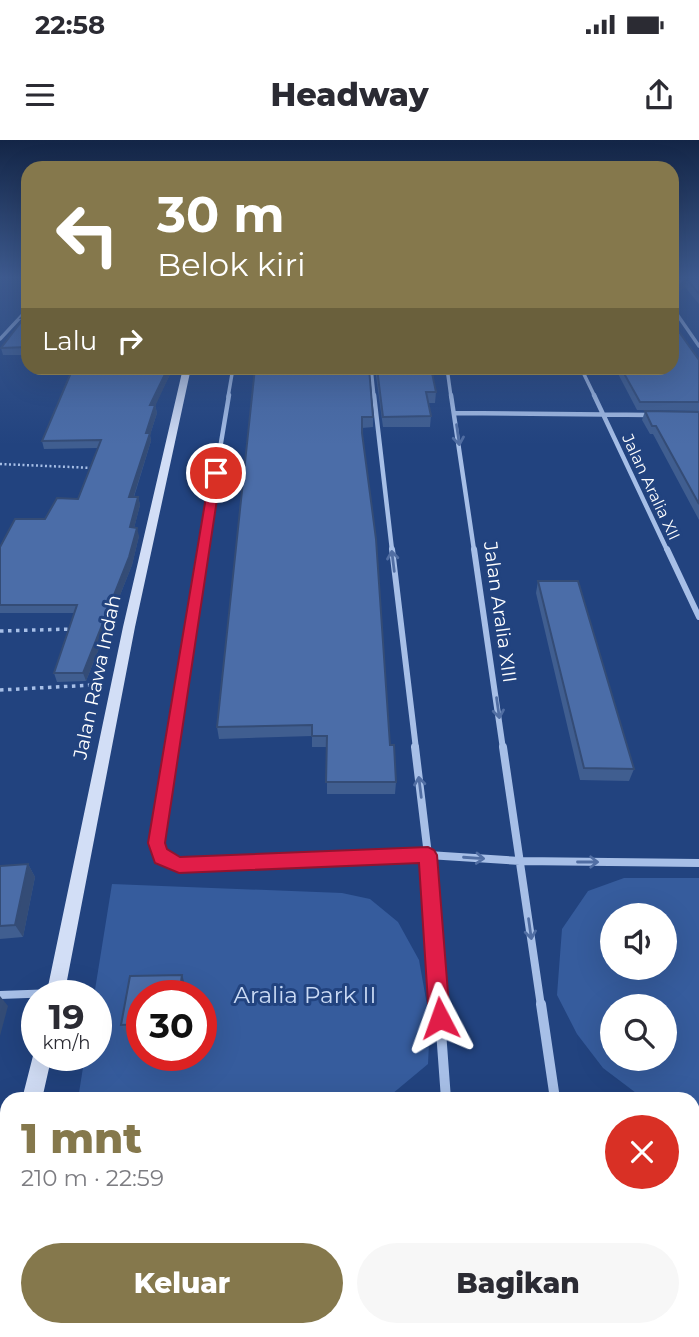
<!DOCTYPE html>
<html lang="id">
<meta charset="utf-8">
<style>
:root{--surface:#fff;--page:#f7f7f7;--text:#2b2b33;--muted:#7c7c81;--accent:#85784c}
body{margin:0;font-family:Montserrat,sans-serif;background:var(--page);color:var(--text);height:100vh;display:flex;flex-direction:column;font-size:26px;white-space:nowrap}
*{box-sizing:border-box;margin:0}
p{font-size:23px;color:var(--muted)}
.icon{flex:none;width:38px;height:38px;fill:none;stroke:currentColor;stroke-width:2;stroke-linecap:round;stroke-linejoin:round}
.map{position:relative;flex:1;overflow:hidden}
.drawer{position:absolute;left:0px;top:952px;width:700px;height:245px;display:flex;flex-direction:column;background:var(--surface);border-radius:21px 21px 0 0;box-shadow:0 7px 28px #0002}
.drawer>*{flex:none}
.banner{position:absolute;left:21px;top:21px;width:658px;height:214px;border-radius:21px;box-shadow:0 7px 28px #0002;background:#85784c;color:#fff;overflow:hidden}
.buttons{position:absolute;left:600px;top:763px;display:grid;gap:14px}
.buttons a{display:grid;place-items:center;width:77px;height:77px;border-radius:50%;background:var(--surface);box-shadow:0 7px 28px #0002;font-size:35px}
.speed{position:absolute;left:21px;top:840px;display:flex;gap:14px;font-size:35px;font-weight:700;text-align:center}
.speed>*{display:grid;place-content:center;width:91px;height:91px;border-radius:50%;background:var(--surface);box-shadow:0 7px 28px #0002;line-height:1}
.speed small{font-size:18px;font-weight:400}
.speed .limit{border:10px solid #d22;background:#fff;color:#111}
.pin{position:absolute;display:grid;place-items:center;width:60px;height:60px;color:#fff;margin:-30px;border:4px solid #fff;border-radius:50%;box-shadow:0 2px 7px #0007}
.me{position:absolute;width:77px;margin:-38px;rotate:356deg;stroke-linejoin:round;filter:drop-shadow(0 0 5px #0008)}
.turn{display:flex;align-items:center;gap:24px;height:147px;padding:0 21px;font-size:32px}
.turn .icon{width:91px;height:91px;stroke-width:2.5}
.turn b{display:block;font-size:49px;line-height:60px}
.then{display:flex;align-items:center;height:66px;padding:0 21px;background:#0003;gap:14px;font-size:26px}
.round{display:grid;place-items:center;flex:none;width:74px;height:74px;border-radius:37px;background:var(--page)}
.headline{display:flex;align-items:center;justify-content:space-between;height:119px;padding:0 21px}
h1{font-size:42px;font-weight:800;line-height:52px;color:var(--accent)}
.button{display:flex;gap:14px;margin-top:auto;padding:14px 21px}
.button a{flex:1;height:80px;border-radius:42px;background:var(--accent);color:#fff;font-size:28px;font-weight:800;line-height:80px;text-align:center}
.button a+a{background:var(--page);color:var(--text)}
.status{display:flex;justify-content:space-between;align-items:center;height:49px;padding:0 35px;background:var(--surface);direction:ltr}
.status svg{height:19px;fill:currentColor}
header{display:flex;justify-content:space-between;align-items:center;height:91px;padding:0 21px;background:var(--surface);font-size:32px;font-weight:800}
.map>svg:first-child{display:block}
.green{fill:#365c9d;fill-rule:evenodd}
.lines{fill:none;stroke-linecap:round;stroke-linejoin:round}
.path-far1{stroke:#a7bfe7;stroke-width:2.5;stroke-dasharray:2 2.5;stroke-linecap:butt}
.path{stroke:#a7bfe7;stroke-width:3.5;stroke-dasharray:3.5 4.5;stroke-linecap:butt}
.street-far4{stroke:#a7bfe7;stroke-width:3.5}
.street-far3{stroke:#a7bfe7;stroke-width:4.5}
.street-far2{stroke:#a7bfe7;stroke-width:6}
.street-far1{stroke:#a7bfe7;stroke-width:8}
.street{stroke:#a7bfe7;stroke-width:10}
.secondary{fill:#d2def6;fill-rule:evenodd}
.wall{fill:#405e90}
.shaded-wall{fill:#344c76}
.building{fill:#4b6da8;stroke:#344c76;stroke-width:2}
.oneway{stroke:#516ea3}
.route{fill:#e11d48;stroke:#92132f;stroke-width:2}
.labels{text-anchor:middle;dominant-baseline:central;stroke-width:6;stroke-linejoin:round;paint-order:stroke}
.far-street-label{font-size:16px;fill:#fff;stroke:#22437f}
.street-label{font-size:19px;fill:#fff;stroke:#22437f}
.near-park-label{font-size:23px;fill:#cbdbf5;stroke:#22437f}
</style>
<div class="status"><b>22:58</b><svg viewBox="0 0 49 12"><path d="M0 12V9h3v3zM5 12V6h3v6zM10 12V3h3v9zM15 12V0h3v12zM26 1h20v11H26zM47 4h2v5h-2z"/></svg></div>
<header><svg class="icon" aria-label="menu" viewBox="0 0 24 24"><path d="M4 6h16M4 12h16M4 18h16"/></svg>Headway<svg class="icon" aria-label="share" viewBox="0 0 24 24"><path d="M12 15V3M7 8l5-5 5 5M5 13v7h14v-7"/></svg></header>
<div class="map">
<svg width="699" height="1197" viewBox="0 0 699 1197">
<rect width="100%" height="100%" fill="#22437f"/>
<path class="green" d="M 624,738 L 699,738 L 699,982 L 693,982 L 693,959 L 644,959 L 603,928 L 577,894 L 557,855 L 562,789 L 588,751 ZM 612,775 L 665,775 L 665,828 L 612,828 ZM 612,866 L 665,866 L 665,919 L 612,919 Z
M 112,744 L 342,753 L 370,759 L 398,782 L 419,820 L 430,882 L 428,924 L 386,959 L 78,959 L 85,915 L 96,915 L 96,856 L 94,856 ZM 142,856 L 201,856 L 201,915 L 142,915 Z"/>
<g class="lines">
<path class="path-far1" d="M 0,324 L 94,328"/>
<path class="path" d="M 0,491 L 72,489
M 0,550 L 93,545"/>
<path class="street-far4" d="M 672,167 L 699,206
M 0,199 L 28,169
M 371,228 L 374,257
M 447,228 L 451,257
M 581,228 L 595,257
M 228,257 L 233,228"/>
<path class="street-far3" d="M 374,255 L 392,410
M 451,255 L 474,410
M 594,255 L 667,410
M 455,273 L 650,275
M 203,410 L 229,255"/>
<path class="street-far2" d="M 392,409 L 416,609
M 474,409 L 503,609
M 667,409 L 699,477
M 171,609 L 204,409"/>
<path class="street-far1" d="M 172,607 L 156,703 L 162,718 L 179,725 L 428,715 L 520,721 L 699,723
M 415,607 L 428,715 L 439,866
M 503,607 L 541,866
M 0,855 L 55,853"/>
<path class="street" d="M 439,864 L 446,959
M 541,864 L 555,959
M 693,1002 L 699,1002
M 469,1190 L 470,1197
M 593,1190 L 594,1197
M 73,1197 L 74,1190"/>
<path class="secondary" d="M 183,228 L 191,228 L 135,487 L 64,856 L 46,856 L 123,487 Z
M 35,908 L 37,915 L 52,915 L 42,959 L 22,959 Z
M 7,1057 L 7,1107 L 0,1110 L 0,1060 Z"/>
</g>
<path class="wall" d="M 672,138 L 699,138 L 699,164 L 685,147 L 672,157 Z
M 28,170 L 28,215 L 3,215 L 1,208 L 22,181 L 21,178 Z
M 699,220 L 699,271 L 637,270 L 615,228 L 672,228 Z
M 173,228 L 155,265 L 157,273 L 150,295 L 151,301 L 134,357 L 138,357 L 140,365 L 134,388 L 139,396 L 132,425 L 86,541 L 57,542 L 54,533 L 74,473 L 0,473 L 0,407 L 78,359 L 98,308 L 44,309 L 42,301 Z
M 255,228 L 373,277 L 373,287 L 362,288 L 390,605 L 396,642 L 395,654 L 327,654 L 327,607 L 312,607 L 312,596 L 219,599 L 217,587 Z
M 375,228 L 431,228 L 436,252 L 435,263 L 428,263 L 431,276 L 430,287 L 383,287 Z
M 645,271 L 699,272 L 699,380 L 653,294 L 650,294 L 642,280 Z
M 538,441 L 634,629 L 629,641 L 580,640 L 536,453 Z
M 28,724 L 35,737 L 23,797 L 0,799 L 0,726 Z
M 182,835 L 186,847 L 185,856 L 142,856 L 142,895 L 127,896 L 121,885 L 130,836 Z
M 693,1042 L 699,1042 L 699,1197 L 694,1197 L 692,1190 Z"/>
<path class="shaded-wall" d="M 687,139 L 685,147 L 672,157 L 672,151 Z
M 168,228 L 173,228 L 152,273 L 150,265 Z
M 155,265 L 157,273 L 150,295 L 151,301 L 131,365 L 129,357 L 146,293 Z
M 138,357 L 140,365 L 132,396 L 130,387 Z
M 137,388 L 139,396 L 132,425 L 86,541 L 83,533 Z
M 28,724 L 35,737 L 23,797 L 15,785 Z
M 182,835 L 186,847 L 185,856 L 179,856 Z
M 0,856 L 8,866 L 0,896 Z"/>
<path class="building" d="M 672,138 L 699,138 L 699,154 L 687,139 L 672,151 Z
M 28,170 L 28,207 L 1,208 L 24,178 L 21,178 Z
M 672,182 L 699,220 L 699,262 L 640,262 L 621,228 L 672,228 Z
M 73,228 L 168,228 L 150,265 L 155,265 L 146,293 L 150,293 L 129,357 L 138,357 L 130,387 L 137,388 L 129,417 L 83,533 L 54,533 L 77,465 L 0,465 L 0,407 L 15,379 L 45,379 L 57,358 L 78,359 L 101,300 L 42,301 Z
M 255,228 L 369,228 L 373,277 L 362,277 L 362,293 L 376,399 L 390,605 L 394,605 L 396,642 L 326,642 L 327,596 L 312,596 L 312,585 L 217,587 Z
M 377,228 L 431,228 L 436,252 L 426,252 L 431,276 L 383,277 Z
M 645,271 L 699,272 L 699,364 L 656,286 L 652,286 Z
M 538,441 L 578,441 L 634,629 L 584,628 Z
M 28,724 L 15,785 L 0,786 L 0,726 Z
M 182,835 L 179,856 L 142,856 L 142,884 L 121,885 L 130,836 Z
M 693,1042 L 699,1042 L 699,1181 L 697,1181 L 693,1165 Z
M 162,1190 L 411,1190 L 412,1197 L 161,1197 Z"/>
<defs><path id="oneway-shaft" d="M-6 0H5M1.5-3L5.5 0L1.5 3" fill="none" stroke-width="1.6" stroke-linecap="round" stroke-linejoin="round" transform="scale(1.75)"/></defs>
<g class="oneway">
<use href="#oneway-shaft" transform="translate(458 295) rotate(82)"/>
<use href="#oneway-shaft" transform="translate(393 421) rotate(-97)"/>
<use href="#oneway-shaft" transform="translate(498 568) rotate(82)"/>
<use href="#oneway-shaft" transform="translate(420 647) rotate(-97)"/>
<use href="#oneway-shaft" transform="translate(474 718) rotate(4)"/>
<use href="#oneway-shaft" transform="translate(588 722)"/>
<use href="#oneway-shaft" transform="translate(530 789) rotate(82)"/>
</g>
<linearGradient id="sky" x2="0" y2="1"><stop stop-color="#132546"/><stop offset="0.45" stop-color="#3e5b90"/><stop offset="1" stop-color="#3e5b90" stop-opacity="0"/></linearGradient>
<rect width="699" height="305" fill="url(#sky)"/>
<path class="route" d="M 216,330 L 221,333 L 165,703 L 167,709 L 180,717 L 428,707 L 434,710 L 437,715 L 450,878 L 447,885 L 440,888 L 432,885 L 429,878 L 419,723 L 179,733 L 155,723 L 148,703 L 210,333 Z"/>
<g class="labels">
<g class="far-street-label">
<text transform="translate(651 347) rotate(65)">Jalan Aralia XII</text>
</g>
<g class="street-label">
<text transform="translate(500 472) rotate(82)">Jalan Aralia XIII</text>
<text transform="translate(97 537) rotate(-78)">Jalan Rawa Indah</text>
</g>
<g class="near-park-label">
<text x="305" y="855">Aralia Park II</text>
</g>
</g>
</svg>
<div class="buttons">
<a><svg class="icon" aria-label="sound" viewBox="0 0 24 24"><path d="M4 9h4l5-4v14l-5-4H4zM17 9q2 3 0 6"/></svg></a>
<a><svg class="icon" aria-label="search" viewBox="0 0 24 24"><circle cx="10" cy="10" r="6"/><path d="M15 15l6 6"/></svg></a>
</div>
<div class="speed"><div>19<small>km/h</small></div><div class="limit">30</div></div>
<div class="pin" style="left:216px;top:333px;background:#d93025"><svg class="icon" aria-label="arrive" viewBox="0 0 24 24"><path d="M6 21V4h12l-3 4 3 4H6"/></svg></div>
<svg class="me" style="left:440px;top:878px" viewBox="-20 -20 40 40"><path d="M0-17L14 15 0 8-14 15z" fill="#e11d48" stroke="#fff" stroke-width="4"/></svg>
<div class="banner">
<div class="turn"><svg class="icon" aria-label="left" viewBox="0 0 24 24"><path d="M17 20v-9H6M10 6l-5 5 5 5"/></svg><div><b>30 m</b>Belok kiri</div></div>
<div class="then">Lalu<svg class="icon" aria-label="right" viewBox="0 0 24 24"><path d="M7 20v-9h11M14 6l5 5-5 5"/></svg></div>
</div>
<section class="drawer">
<div class="headline"><div><h1>1 mnt</h1><p>210 m · 22:59</p></div><a class="round" style="background:#d93025;color:#fff"><svg class="icon" aria-label="close" viewBox="0 0 24 24"><path d="M6 6l12 12M18 6L6 18"/></svg></a></div>
<div class="button"><a>Keluar</a><a>Bagikan</a></div>
</section>
</div>
